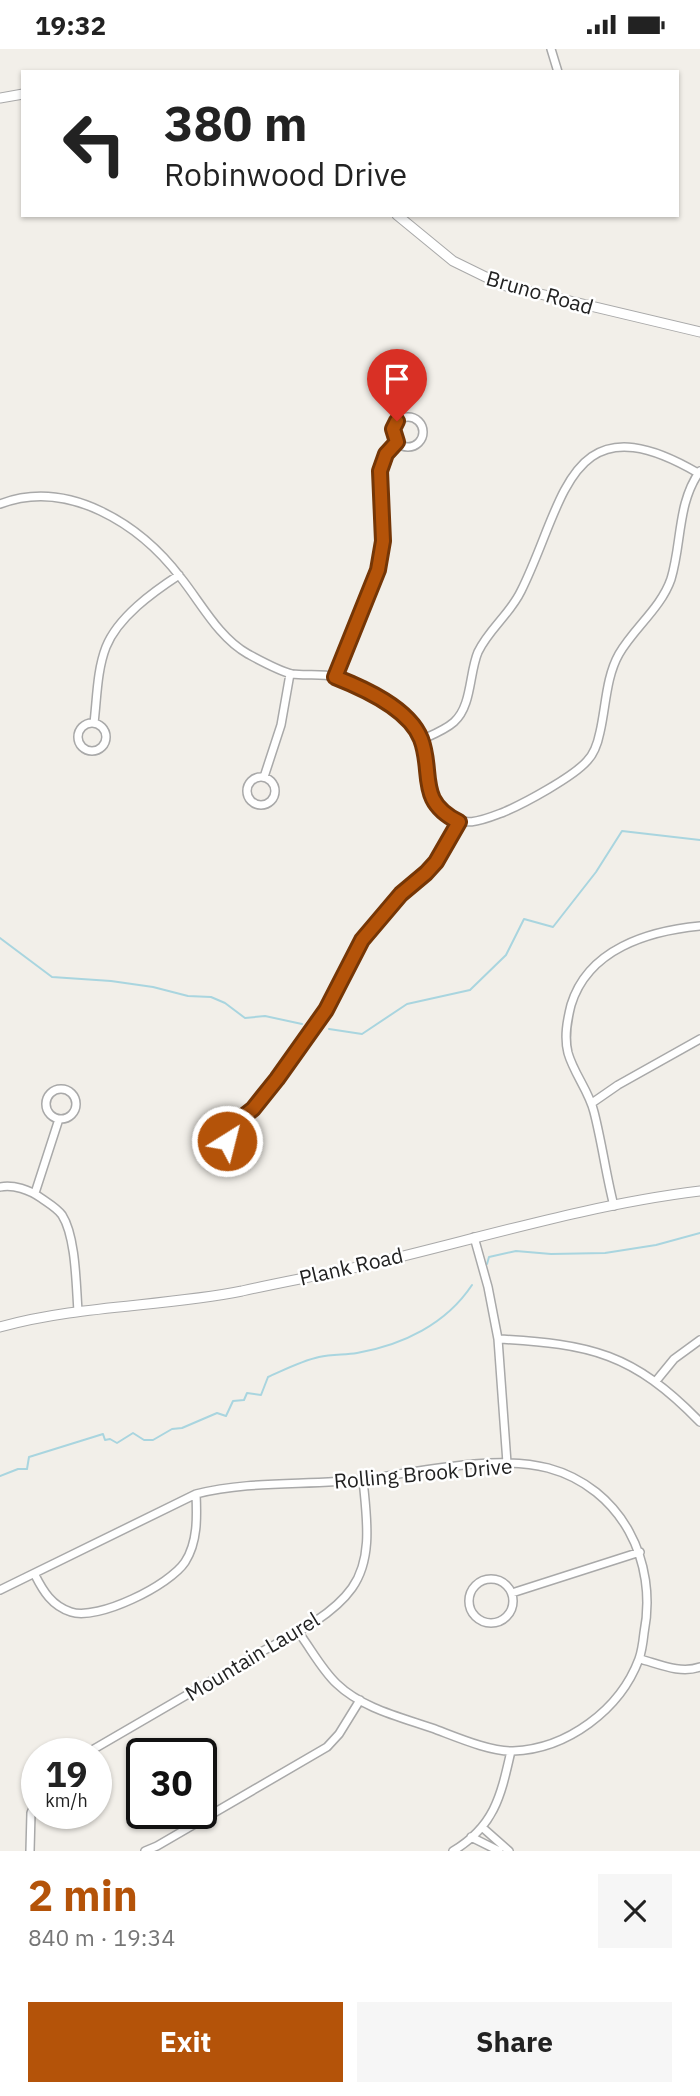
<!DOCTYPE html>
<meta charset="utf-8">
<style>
:root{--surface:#fff;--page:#f6f6f6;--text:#222;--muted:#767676;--accent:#b45309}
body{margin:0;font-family:"IBM Plex Sans",sans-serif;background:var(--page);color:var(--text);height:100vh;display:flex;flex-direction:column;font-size:26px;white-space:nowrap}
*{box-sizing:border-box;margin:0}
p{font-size:23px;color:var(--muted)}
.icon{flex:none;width:38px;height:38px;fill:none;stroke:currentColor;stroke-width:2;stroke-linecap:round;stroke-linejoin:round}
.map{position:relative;height:1802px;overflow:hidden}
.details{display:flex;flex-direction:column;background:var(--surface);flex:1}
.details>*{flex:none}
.hud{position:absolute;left:21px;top:21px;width:658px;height:147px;border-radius:0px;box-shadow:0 2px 5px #0004;background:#fff;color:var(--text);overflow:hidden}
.speed{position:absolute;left:21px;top:1689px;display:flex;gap:14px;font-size:35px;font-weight:700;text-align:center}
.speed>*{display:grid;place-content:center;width:91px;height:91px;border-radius:50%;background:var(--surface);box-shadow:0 2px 5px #0004;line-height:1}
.speed small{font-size:18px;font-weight:400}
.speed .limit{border:4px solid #111;border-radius:10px;background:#fff;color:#111}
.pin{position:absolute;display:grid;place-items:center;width:60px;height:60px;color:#fff;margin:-72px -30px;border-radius:50% 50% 50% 0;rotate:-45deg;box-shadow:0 0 7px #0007}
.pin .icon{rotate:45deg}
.me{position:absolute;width:77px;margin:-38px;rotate:36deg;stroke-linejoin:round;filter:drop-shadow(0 0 5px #0008)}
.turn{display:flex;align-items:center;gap:24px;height:147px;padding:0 28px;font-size:32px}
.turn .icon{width:91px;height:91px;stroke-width:2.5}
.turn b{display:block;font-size:49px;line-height:60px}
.round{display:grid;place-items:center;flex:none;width:74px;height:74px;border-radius:0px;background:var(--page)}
.overview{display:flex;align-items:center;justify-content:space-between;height:119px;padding:0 28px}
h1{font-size:42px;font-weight:700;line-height:52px;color:var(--accent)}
.action{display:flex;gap:14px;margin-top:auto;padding:14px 28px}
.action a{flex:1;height:80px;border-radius:0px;background:var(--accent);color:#fff;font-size:28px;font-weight:700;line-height:80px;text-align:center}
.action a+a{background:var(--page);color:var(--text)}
.status{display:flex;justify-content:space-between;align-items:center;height:49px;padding:0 35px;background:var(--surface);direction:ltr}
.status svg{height:19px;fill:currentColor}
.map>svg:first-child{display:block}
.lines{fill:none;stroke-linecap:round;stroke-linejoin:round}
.stream{stroke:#a9d5df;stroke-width:2}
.minor-casing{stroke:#a9a9a9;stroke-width:10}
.tertiary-casing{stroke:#a9a9a9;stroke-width:11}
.minor{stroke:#fff;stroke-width:7}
.tertiary{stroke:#fff;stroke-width:9}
.route-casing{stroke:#753606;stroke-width:18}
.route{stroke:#b45309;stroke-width:12}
.labels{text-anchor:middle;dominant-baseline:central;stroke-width:5;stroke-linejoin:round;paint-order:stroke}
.street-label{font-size:21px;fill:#222;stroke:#fff}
</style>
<div class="status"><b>19:32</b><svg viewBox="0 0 49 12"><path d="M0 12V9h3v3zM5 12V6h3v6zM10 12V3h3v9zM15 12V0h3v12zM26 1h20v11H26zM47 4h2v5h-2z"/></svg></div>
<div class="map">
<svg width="700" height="1802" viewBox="0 0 700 1802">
<rect width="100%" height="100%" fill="#f2efe9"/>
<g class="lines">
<path class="stream" d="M 0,889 L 52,928 L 111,932 L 153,938 L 188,947 L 211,948 L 225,954 L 245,969 L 265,967 L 302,975
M 329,980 L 362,985 L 407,955 L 470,941 L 506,906 L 524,870 L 553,878 L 596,823 L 622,782 L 700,791
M 487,1215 L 489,1208 L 516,1202 L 551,1205 L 605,1204 L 656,1196 L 700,1184
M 0,1427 L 18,1420 L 27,1420 L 29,1408 L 103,1385 L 105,1391 L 110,1390 L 117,1394 L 133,1384 L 144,1391 L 153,1391 L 172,1380 L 182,1379 L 217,1364 L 226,1367 L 233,1352 L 244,1351 L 247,1344 L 261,1346 L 268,1328 C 284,1321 301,1312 319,1308 C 332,1305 345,1306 357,1304 C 403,1296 446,1275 472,1236"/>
<defs>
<path id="minor" d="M 551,0 L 558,23
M393 383a15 15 0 1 1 30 0a15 15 0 1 1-30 0Z
M 0,455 C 68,429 140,475 181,529 C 201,554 219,589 248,605 C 261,612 279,622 292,625 C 306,627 322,624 335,628 C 362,635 395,654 412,676 C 432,703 418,742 445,764 C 464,780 483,771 504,763 C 525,754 573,728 587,712 C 594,705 598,693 600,683 C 606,657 606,628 619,605 C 634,579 661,559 671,530 C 682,494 677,454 700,422
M 335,628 L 378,521 L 383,492 L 380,421 L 386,405 L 397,393
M78 688a14 14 0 1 1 28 0a14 14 0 1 1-28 0Z
M 94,674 C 97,649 97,621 106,598 C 118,568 153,543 179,526
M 421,691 C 432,686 445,681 454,673 C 472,657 469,624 478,603 C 489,580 510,565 521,542 C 565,454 568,348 698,424
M247 742a14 14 0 1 1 28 0a14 14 0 1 1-28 0Z
M 264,728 L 281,676 L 290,625
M46 1055a15 15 0 1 1 30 0a15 15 0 1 1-30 0Z
M 592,1054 L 618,1036 L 700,990
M208 1079a14 14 0 1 1 28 0a14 14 0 1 1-28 0Z
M 235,1074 L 253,1060 L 277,1030 L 326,961 L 362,891 L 401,845 L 436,813 L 459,773
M 0,1138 C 13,1135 30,1141 41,1149 C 48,1154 57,1159 62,1166 C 76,1188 76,1236 78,1262
M 35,1144 L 59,1070
M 614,1157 C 606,1126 602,1094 594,1063 C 589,1042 574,1025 568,1004 C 564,988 567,972 571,956 C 588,900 648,882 700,877
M 474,1188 L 488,1238 L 498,1290 L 507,1414
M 498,1290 C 591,1295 633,1304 700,1373
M 656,1332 L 674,1310 L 700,1291
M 35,1526 C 43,1542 52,1557 71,1563 C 98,1572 170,1536 185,1513 C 198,1493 197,1467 196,1445
M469 1552a22 22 0 1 1 44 0a22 22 0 1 1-44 0Z
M 0,1541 L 196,1445 C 252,1431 308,1437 365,1430 C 420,1423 494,1405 548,1419 C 622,1439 658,1513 644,1584 C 643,1593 642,1602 639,1610 C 620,1661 567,1700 513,1702 C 490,1703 454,1687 432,1679 C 400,1668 362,1659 337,1635 C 322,1621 311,1600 299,1584
M 512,1544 L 640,1503
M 640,1610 C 659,1615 680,1625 700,1618
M 87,1704 C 142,1672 197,1640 252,1608 C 284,1590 330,1570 352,1539 C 374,1508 366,1465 363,1430
M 483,1779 L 509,1802
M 471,1788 L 499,1802
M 30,1802 L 31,1764 L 37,1750
M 145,1802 L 157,1797 L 327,1698 L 339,1685 L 360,1651
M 453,1802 C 495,1777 501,1746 511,1702"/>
<path id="tertiary" d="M 0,49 L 23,45
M 397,166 L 453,212 L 502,236 L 700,283
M 0,1278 C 79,1256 162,1258 242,1242 C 282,1233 322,1226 362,1217 C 474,1191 585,1156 700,1142"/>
</defs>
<use href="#minor" class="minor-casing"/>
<use href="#tertiary" class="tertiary-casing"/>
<use href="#minor" class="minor"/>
<use href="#tertiary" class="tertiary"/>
</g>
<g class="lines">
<defs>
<path id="route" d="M 227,1092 L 234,1087 L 235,1074 L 253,1060 L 277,1030 L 326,961 L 362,891 L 401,845 L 426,824 L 436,813 L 459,773 C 416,752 434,724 421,690 C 409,659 363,639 335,628 L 378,521 L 383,492 L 380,422 L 386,405 L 397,393 L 393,380 L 397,372"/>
</defs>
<use href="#route" class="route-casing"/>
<use href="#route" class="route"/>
</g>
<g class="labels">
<g class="street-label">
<text transform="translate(540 243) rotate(16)">Bruno Road</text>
<text transform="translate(351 1217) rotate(-13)">Plank Road</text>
<text transform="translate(423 1424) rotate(-5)">Rolling Brook Drive</text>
<text transform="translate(252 1607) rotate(-31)">Mountain Laurel</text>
</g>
</g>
</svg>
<div class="speed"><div>19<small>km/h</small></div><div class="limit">30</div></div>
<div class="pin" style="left:397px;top:372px;background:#d93025"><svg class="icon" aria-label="arrive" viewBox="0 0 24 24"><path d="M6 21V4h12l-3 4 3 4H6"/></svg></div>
<svg class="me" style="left:227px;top:1092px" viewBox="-20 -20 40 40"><circle r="17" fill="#b45309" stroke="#fff" stroke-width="3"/><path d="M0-11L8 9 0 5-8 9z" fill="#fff"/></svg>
<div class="hud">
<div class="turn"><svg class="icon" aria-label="left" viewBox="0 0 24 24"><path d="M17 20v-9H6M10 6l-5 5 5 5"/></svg><div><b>380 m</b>Robinwood Drive</div></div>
</div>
</div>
<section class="details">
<div class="overview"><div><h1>2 min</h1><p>840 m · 19:34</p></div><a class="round"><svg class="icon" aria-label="close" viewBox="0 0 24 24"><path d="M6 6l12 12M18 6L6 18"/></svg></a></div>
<div class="action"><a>Exit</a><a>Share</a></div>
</section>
